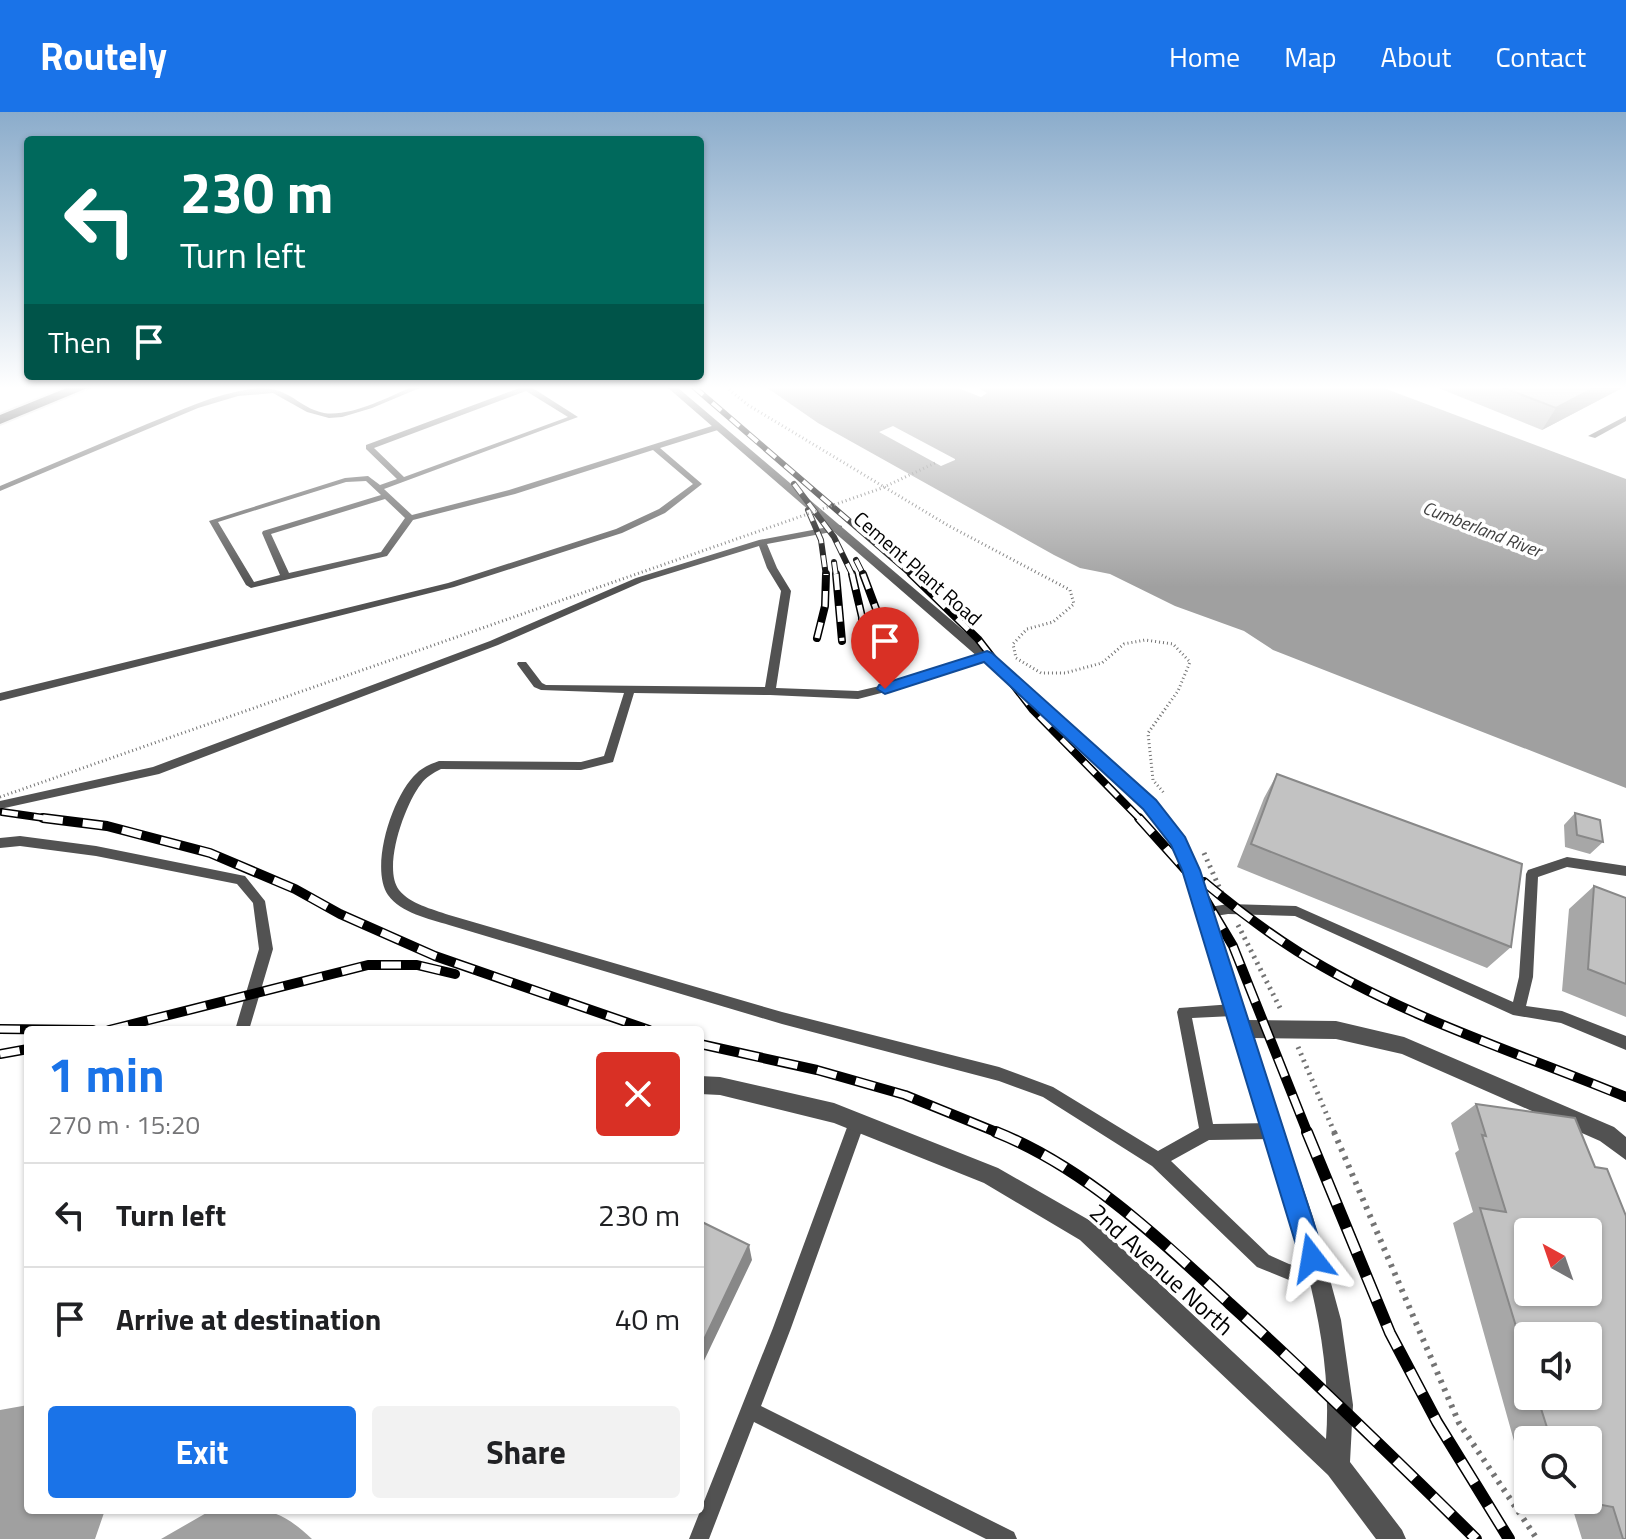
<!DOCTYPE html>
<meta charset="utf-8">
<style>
:root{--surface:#fff;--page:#f2f2f2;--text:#202124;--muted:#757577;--line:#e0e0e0;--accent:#1a73e8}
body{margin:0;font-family:"Titillium Web",sans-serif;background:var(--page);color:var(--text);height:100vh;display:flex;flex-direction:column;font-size:30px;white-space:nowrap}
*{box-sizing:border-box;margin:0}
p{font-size:26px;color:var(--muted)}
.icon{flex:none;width:44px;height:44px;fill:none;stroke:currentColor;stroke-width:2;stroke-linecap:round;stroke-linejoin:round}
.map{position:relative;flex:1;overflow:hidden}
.drawer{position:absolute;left:24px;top:914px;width:680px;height:488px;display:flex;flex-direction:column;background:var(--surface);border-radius:8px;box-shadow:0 2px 6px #0004}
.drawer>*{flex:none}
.hud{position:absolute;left:24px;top:24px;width:680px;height:244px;border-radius:8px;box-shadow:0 2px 6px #0004;background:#00695c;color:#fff;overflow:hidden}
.needle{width:52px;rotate:320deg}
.fabs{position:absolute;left:1514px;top:1106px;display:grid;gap:16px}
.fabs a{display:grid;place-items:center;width:88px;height:88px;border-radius:8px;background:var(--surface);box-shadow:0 2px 6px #0004;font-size:40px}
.pin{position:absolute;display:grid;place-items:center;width:68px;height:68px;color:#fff;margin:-82px -34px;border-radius:50% 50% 50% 0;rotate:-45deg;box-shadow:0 0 8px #0007}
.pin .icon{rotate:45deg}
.me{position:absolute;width:88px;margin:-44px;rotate:346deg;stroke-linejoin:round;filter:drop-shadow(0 0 6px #0008)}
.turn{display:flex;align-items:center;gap:28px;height:168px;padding:0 24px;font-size:36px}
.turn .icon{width:104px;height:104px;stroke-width:2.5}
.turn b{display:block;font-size:56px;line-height:68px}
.then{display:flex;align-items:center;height:76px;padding:0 24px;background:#0003;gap:16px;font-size:30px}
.round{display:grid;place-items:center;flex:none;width:84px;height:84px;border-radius:8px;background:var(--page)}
.head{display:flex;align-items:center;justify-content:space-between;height:136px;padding:0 24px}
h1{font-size:48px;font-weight:700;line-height:60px;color:var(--accent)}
.action{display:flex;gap:16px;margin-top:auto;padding:16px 24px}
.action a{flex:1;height:92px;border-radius:8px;background:var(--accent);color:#fff;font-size:32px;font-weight:700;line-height:92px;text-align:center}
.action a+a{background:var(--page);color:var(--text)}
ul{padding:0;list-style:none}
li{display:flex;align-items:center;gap:24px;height:104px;padding:0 24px;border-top:2px solid var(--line)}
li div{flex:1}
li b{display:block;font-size:30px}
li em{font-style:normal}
header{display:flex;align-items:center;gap:48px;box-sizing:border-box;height:112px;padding:0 40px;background:var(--accent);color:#fff}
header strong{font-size:38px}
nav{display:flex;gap:44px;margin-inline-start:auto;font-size:28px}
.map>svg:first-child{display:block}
.water{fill:#a0a0a0;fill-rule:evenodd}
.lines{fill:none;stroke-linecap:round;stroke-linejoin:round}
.highway-casing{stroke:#dbdbdb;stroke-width:4}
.path-far2{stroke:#747474;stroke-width:3;stroke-dasharray:1 3;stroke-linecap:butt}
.path-far1{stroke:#747474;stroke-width:5;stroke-dasharray:2 5;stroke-linecap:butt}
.path{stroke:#747474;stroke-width:6;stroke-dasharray:3 6;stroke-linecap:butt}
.lane{fill:#525252;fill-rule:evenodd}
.street{fill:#525252;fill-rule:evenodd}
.highway{fill:#000;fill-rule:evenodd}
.rail-far3-casing{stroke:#000;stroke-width:6}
.rail-far2-casing{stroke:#000;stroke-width:8}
.rail-far1-casing{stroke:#000;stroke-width:10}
.rail-casing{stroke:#000;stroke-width:12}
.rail-far3{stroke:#fff;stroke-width:4;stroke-dasharray:12;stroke-linecap:butt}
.rail-far2{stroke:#fff;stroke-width:5;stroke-dasharray:16;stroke-linecap:butt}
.rail-far1{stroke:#fff;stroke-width:7;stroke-dasharray:20;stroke-linecap:butt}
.rail{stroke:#fff;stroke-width:9;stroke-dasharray:26;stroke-linecap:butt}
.path-bridge{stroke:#747474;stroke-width:3;stroke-dasharray:1 3;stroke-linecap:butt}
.wall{fill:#a7a7a7;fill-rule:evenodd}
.shaded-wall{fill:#888}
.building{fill:#c2c2c2;stroke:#888;stroke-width:2;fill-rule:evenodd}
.route{fill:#1a73e8;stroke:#114b97;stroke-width:2}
.labels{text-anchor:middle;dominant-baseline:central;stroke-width:7;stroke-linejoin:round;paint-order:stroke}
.far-water-label{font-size:18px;font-style:italic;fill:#414141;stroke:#fff}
.street-label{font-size:20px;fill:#000;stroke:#fff}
.near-street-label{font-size:24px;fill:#000;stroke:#fff}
</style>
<header>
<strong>Routely</strong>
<nav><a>Home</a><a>Map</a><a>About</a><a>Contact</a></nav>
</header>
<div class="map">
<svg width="1626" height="1427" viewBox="0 0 1626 1427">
<rect width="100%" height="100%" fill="#fff"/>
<path class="water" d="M 766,275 L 955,275 L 981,285 L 987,281 L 977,275 L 1381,275 L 1626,367 L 1626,676 L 1273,538 L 1244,519 L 1175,494 L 1110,462 L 1080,456 L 1054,443 L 818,311 ZM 893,314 L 955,347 L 955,348 L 941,354 L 879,320 Z
M 28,1293 L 28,1398 L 105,1398 L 95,1427 L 0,1427 L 0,1298 Z
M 221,1398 C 268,1398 276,1394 312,1427 L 161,1427 L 208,1400 Z"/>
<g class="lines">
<defs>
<path id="highway" d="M 69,275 L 90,275 L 0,312 L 0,303 Z"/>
</defs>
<use href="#highway" class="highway-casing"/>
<path class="path-far2" d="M 726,275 L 748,293 L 949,414 L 1070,478 L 1074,492 L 1053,510 L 1027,517 L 1013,532 L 1016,546 L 1041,561 L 1065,561 L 1102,551 L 1124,532 L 1145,528 L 1173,532 L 1190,550 L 1178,579 L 1148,621 L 1153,668 L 1164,681"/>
<path class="path-far1" d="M 1204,741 L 1223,784
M 1238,813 L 1281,898
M 1298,935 L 1335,1022"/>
<path class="path" d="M 1334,1020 L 1459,1311 L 1537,1427"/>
<path class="lane" d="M 412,275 L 422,275 L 372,296 L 342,305 L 329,306 L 307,300 L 273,281 L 238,284 L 198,296 L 0,379 L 0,374 C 49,353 98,333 147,312 C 180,299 214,282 251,277 C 290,272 295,295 324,301 C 351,305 388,285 412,275 Z
M 522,275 L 531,275 L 578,305 L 384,377 L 412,403 L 509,378 L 715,313 L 721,313 L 721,317 L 660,336 L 702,372 L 665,401 L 622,421 L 454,475 L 0,589 L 0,581 L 448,471 L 616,417 L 659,397 L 693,372 L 653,338 L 515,382 L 413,408 L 387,444 L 251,476 L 246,473 L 209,409 L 345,366 L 368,364 L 380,373 L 397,367 L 366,337 L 366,333 ZM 526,279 L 568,305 L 404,365 L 374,336 ZM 366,369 L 381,383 L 263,419 L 262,421 L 280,463 L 254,470 L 218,410 L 346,370 ZM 385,387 L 405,406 L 381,440 L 289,461 L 271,422 Z
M 1626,304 L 1626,309 L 1595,326 L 1588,324 Z
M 839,413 L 842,414 L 842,418 L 767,432 L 777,456 L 791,479 L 776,576 L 858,579 L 910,567 L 987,541 L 992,544 L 991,546 L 916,572 L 858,587 L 770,583 L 634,581 L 613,650 L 581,658 L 441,657 C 433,661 426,665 421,672 C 405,692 382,756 399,778 C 410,792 432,797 449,803 L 782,900 L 999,955 L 1053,975 L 1158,1039 L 1199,1016 L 1177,900 L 1179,896 L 1233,892 L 1238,894 L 1240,898 L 1238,902 L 1233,904 L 1192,906 L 1213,1012 L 1273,1011 L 1278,1014 L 1281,1019 L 1278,1024 L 1273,1027 L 1209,1028 L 1171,1049 L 1269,1143 L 1289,1152 L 1324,1161 L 1327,1167 L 1324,1173 L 1318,1176 L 1289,1168 L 1257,1155 L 1152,1054 L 1043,985 L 999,969 L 782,912 L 449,813 C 429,807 401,801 388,783 C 369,755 393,682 417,661 C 423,655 431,652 439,649 L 581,650 L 604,644 L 624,581 L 541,578 L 534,575 L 517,552 L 518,550 L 526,550 L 542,571 L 546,573 L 765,575 L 781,479 L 767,456 L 759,434 L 642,470 L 498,533 L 159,662 L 0,697 L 0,689 L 153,655 L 490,529 L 636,466 L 759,428 Z
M 20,724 L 96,734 L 245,764 L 265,789 L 273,837 L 249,918 L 235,918 L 259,837 L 253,791 L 237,772 L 96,744 L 20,734 L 0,736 L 0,726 Z
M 1567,745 L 1626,754 L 1626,764 L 1567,755 L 1538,765 L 1533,865 L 1526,894 L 1562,899 L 1626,924 L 1626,938 L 1561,911 L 1513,903 L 1295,804 L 1228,802 L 1203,806 L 1198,805 L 1197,801 L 1198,797 L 1228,792 L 1296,794 L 1513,890 L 1519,865 L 1526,762 L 1528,758 Z
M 857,1003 L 862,1005 L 865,1010 L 791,1216 L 761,1294 L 1014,1420 L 1017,1427 L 986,1427 L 754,1310 L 709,1427 L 689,1427 L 773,1216 L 849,1010 L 852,1005 Z"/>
<path class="street" d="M 667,275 L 677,275 L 1003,552 L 1156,689 L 1185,726 L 1199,758 L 1246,908 L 1336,909 L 1404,925 L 1614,1015 L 1626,1025 L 1626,1048 L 1600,1029 L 1402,942 L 1336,927 L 1252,926 L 1313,1105 L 1341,1208 L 1353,1293 L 1350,1350 L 1402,1418 L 1406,1427 L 1376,1427 L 1328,1363 L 1080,1128 L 984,1071 L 834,1011 L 720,983 L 700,982 L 700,964 L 720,965 L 834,991 L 998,1056 L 1096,1112 L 1326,1327 C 1335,1213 1287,1092 1252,985 C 1227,910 1205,834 1183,758 L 1172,733 L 1144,697 L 993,558 Z"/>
<use href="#highway" class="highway"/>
<defs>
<path id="rail-far3" d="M 694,275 L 913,464
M 794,372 L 834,425 L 853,464
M 808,398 L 821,428 L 826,464
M 856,448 L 864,464
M 834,450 L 836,464"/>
<path id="rail-far2" d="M 836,462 L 842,529
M 852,462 L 862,505 L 862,529
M 863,462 L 888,529
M 911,462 L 978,527 L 1033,598 L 1141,708
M 817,526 L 825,494 L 826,462
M 2,700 L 58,708"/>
<path id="rail-far1" d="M 43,706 L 107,714 L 210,741 L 295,777 L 340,802 L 435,844 L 649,918
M 1139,706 L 1192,765 L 1233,834 L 1308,1022
M 1204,770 C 1234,795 1264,818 1297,839 C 1398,903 1516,940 1626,985
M 0,917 L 93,918
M 109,918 L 368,853 L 417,853 L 455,862
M 700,932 L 817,958 L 905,983 L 1001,1022
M 0,942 L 28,937"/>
<path id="rail" d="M 996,1020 C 1086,1056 1160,1127 1230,1192 C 1314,1268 1395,1347 1476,1427
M 1307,1020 L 1390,1221 L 1437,1310 L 1509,1427"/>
</defs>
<use href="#rail-far3" class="rail-far3-casing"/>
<use href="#rail-far2" class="rail-far2-casing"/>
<use href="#rail-far1" class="rail-far1-casing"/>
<use href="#rail" class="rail-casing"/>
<use href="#rail-far3" class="rail-far3"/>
<use href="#rail-far2" class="rail-far2"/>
<use href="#rail-far1" class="rail-far1"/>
<use href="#rail" class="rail"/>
<path class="path-bridge" d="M 0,685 L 882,376 L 935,351"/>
</g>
<path class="wall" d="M 1436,275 L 1624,275 L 1542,318 Z
M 1277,662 L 1511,835 L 1487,856 L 1237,755 L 1264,686 Z
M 1575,701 L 1603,730 L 1590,742 L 1565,735 L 1564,713 Z
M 1594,774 L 1626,786 L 1626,905 L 1562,879 L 1569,797 Z
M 1476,992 L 1575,1006 L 1595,1055 L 1607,1057 L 1626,1104 L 1626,1427 L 1582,1427 L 1573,1398 L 1531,1391 L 1531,1388 L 1588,1388 L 1588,1328 L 1528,1328 L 1528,1379 L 1453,1111 L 1473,1100 L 1455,1041 L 1459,1038 L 1451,1011 ZM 1528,1120 L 1588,1120 L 1588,1180 L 1528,1180 ZM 1528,1224 L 1588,1224 L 1588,1284 L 1528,1284 Z"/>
<path class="shaded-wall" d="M 1596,275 L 1624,275 L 1542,318 L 1556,296 Z
M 749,1133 L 752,1148 L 701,1255 L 700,1252 L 700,1236 Z"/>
<path class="building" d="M 1502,275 L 1596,275 L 1556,296 Z
M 1277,662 L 1522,752 L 1511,835 L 1251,732 Z
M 1575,701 L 1600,708 L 1603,730 L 1577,723 Z
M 1594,774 L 1626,786 L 1626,872 L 1588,857 Z
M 1476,992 L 1575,1006 L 1595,1055 L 1607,1057 L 1626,1104 L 1626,1427 L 1623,1427 L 1613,1395 L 1576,1388 L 1588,1388 L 1588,1328 L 1551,1328 L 1537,1284 L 1588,1284 L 1588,1224 L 1528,1224 L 1528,1254 L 1480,1096 L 1506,1100 L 1482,1023 L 1486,1024 ZM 1528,1120 L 1588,1120 L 1588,1180 L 1528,1180 Z
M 700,1109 L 749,1133 L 700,1236 Z"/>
<linearGradient id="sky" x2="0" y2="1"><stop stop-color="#8baccb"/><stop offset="0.58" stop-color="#fff"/><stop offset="1" stop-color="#fff" stop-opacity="0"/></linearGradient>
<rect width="1626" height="475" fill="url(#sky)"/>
<path class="route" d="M 987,539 L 992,541 L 1156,688 L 1185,725 L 1200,758 L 1325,1146 L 1321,1155 L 1312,1159 L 1303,1155 L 1300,1146 L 1182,758 L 1171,733 L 1143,697 L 984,550 L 885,582 L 877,577 L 879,573 Z"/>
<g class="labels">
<g class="far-water-label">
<text transform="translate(1482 417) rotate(21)">Cumberland River</text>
</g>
<g class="street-label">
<text transform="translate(918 456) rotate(41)">Cement Plant Road</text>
</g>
<g class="near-street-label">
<text transform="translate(1162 1157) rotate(42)">2nd Avenue North</text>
</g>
</g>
</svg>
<div class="fabs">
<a><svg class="needle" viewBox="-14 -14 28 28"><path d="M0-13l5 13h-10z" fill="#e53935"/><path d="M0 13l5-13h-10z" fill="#757577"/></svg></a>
<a><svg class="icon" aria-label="sound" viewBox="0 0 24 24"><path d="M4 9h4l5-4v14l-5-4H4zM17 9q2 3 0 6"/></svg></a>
<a><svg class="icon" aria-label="search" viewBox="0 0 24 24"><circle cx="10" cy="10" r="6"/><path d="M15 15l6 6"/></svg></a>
</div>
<div class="pin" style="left:885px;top:577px;background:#d93025"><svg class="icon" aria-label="arrive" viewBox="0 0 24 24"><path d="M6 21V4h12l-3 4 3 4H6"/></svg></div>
<svg class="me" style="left:1312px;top:1146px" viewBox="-20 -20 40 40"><path d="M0-17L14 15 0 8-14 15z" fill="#1a73e8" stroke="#fff" stroke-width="4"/></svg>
<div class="hud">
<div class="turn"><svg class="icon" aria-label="left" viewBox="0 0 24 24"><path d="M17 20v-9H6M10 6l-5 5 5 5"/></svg><div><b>230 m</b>Turn left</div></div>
<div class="then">Then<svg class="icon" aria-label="arrive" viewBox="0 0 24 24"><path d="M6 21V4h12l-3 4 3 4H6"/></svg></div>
</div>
<section class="drawer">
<div class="head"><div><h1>1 min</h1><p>270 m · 15:20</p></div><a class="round" style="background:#d93025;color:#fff"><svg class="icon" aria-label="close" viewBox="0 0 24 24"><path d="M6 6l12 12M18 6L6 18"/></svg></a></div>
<ul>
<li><svg class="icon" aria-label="left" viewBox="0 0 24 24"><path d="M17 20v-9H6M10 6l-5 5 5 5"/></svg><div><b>Turn left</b></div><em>230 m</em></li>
<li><svg class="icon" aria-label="arrive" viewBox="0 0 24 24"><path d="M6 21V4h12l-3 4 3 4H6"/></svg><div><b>Arrive at destination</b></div><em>40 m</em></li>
</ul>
<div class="action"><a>Exit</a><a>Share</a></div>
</section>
</div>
